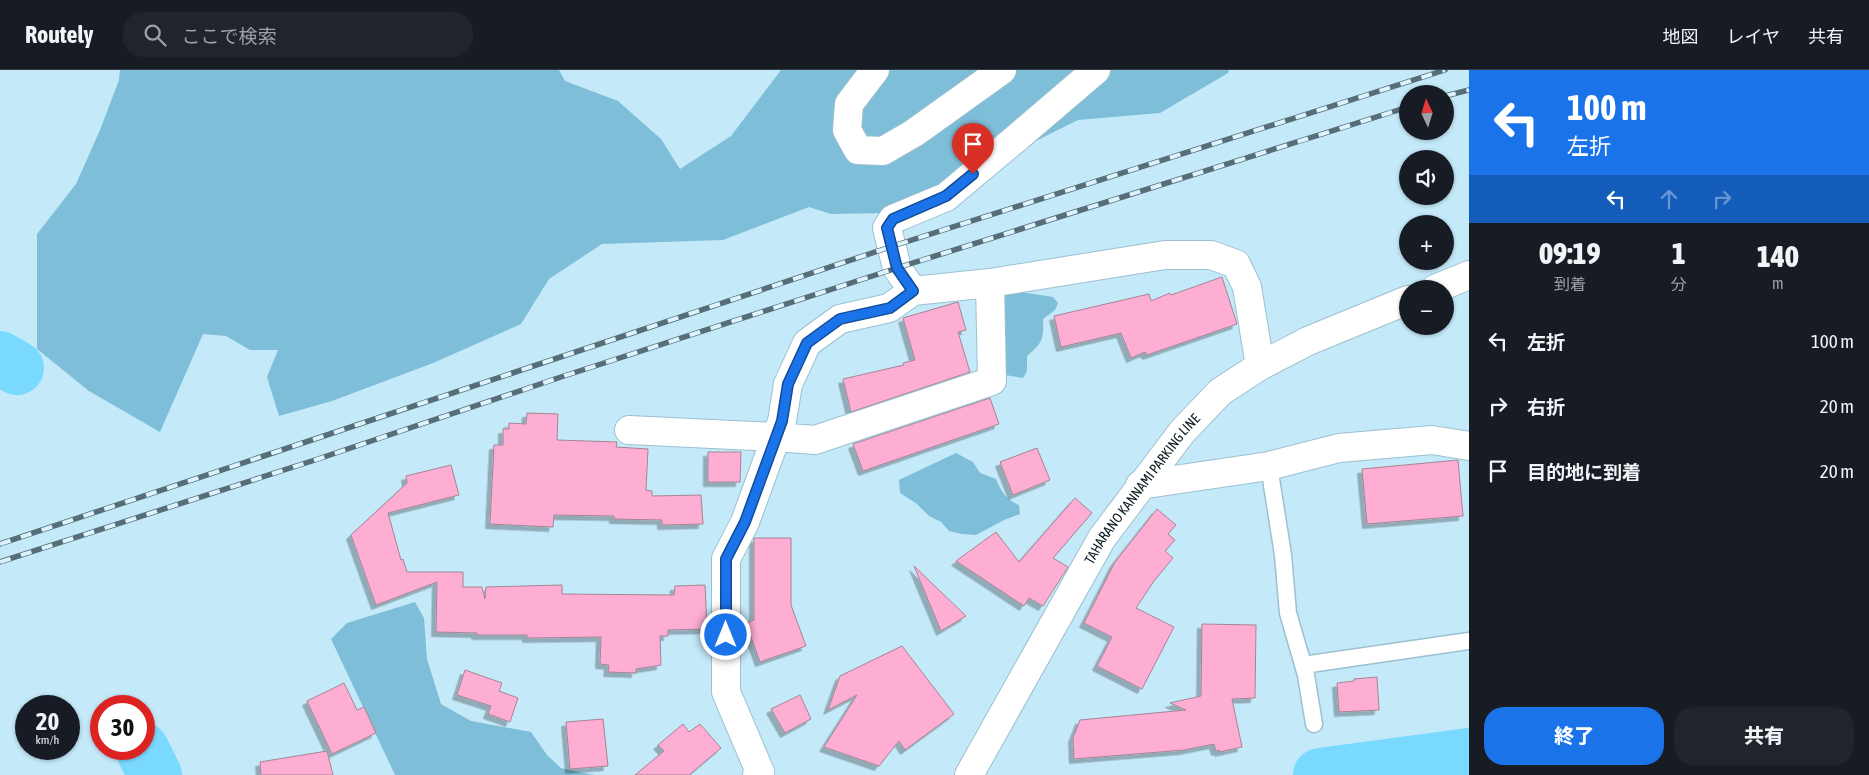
<!DOCTYPE html>
<html lang="ja">
<meta charset="utf-8">
<style>
:root{--surface:#171b24;--page:#20242c;--text:#f1f3f6;--muted:#9ea1a6;--line:#363941;--accent:#1a73e8}
body{margin:0;font-family:"Asap Condensed","Noto Sans JP",sans-serif;background:var(--page);color:var(--text);height:100vh;display:flex;flex-direction:column;font-size:19px;white-space:nowrap}
*{box-sizing:border-box;margin:0}
p{font-size:16px;color:var(--muted)}
.icon{flex:none;width:28px;height:28px;fill:none;stroke:currentColor;stroke-width:2;stroke-linecap:round;stroke-linejoin:round}
.map{position:relative;flex:1;overflow:hidden}
.side{display:flex;flex-direction:column;background:var(--surface);width:400px}
.side>*{flex:none}
.top-card{background:#1a73e8;color:#fff;overflow:hidden}
.needle{width:32px;rotate:356deg}
.fabs{position:absolute;left:1399px;top:15px;display:grid;gap:10px}
.fabs a{display:grid;place-items:center;width:55px;height:55px;border-radius:50%;background:var(--surface);box-shadow:0 1px 4px #0004;font-size:25px}
.speed{position:absolute;left:15px;top:625px;display:flex;gap:10px;font-size:25px;font-weight:700;text-align:center}
.speed>*{display:grid;place-content:center;width:65px;height:65px;border-radius:50%;background:var(--surface);box-shadow:0 1px 4px #0004;line-height:1}
.speed small{font-size:12px;font-weight:400}
.speed .limit{border:8px solid #d22;background:#fff;color:#111}
.pin{position:absolute;display:grid;place-items:center;width:42px;height:42px;color:#fff;margin:-51px -21px;border-radius:50% 50% 50% 0;rotate:-45deg;box-shadow:0 0 5px #0007}
.pin .icon{rotate:45deg}
.me{position:absolute;width:55px;margin:-28px;rotate:0deg;stroke-linejoin:round;filter:drop-shadow(0 0 4px #0008)}
.turn{display:flex;align-items:center;gap:18px;height:105px;padding:0 15px;font-size:22px}
.turn .icon{width:65px;height:65px;stroke-width:2.5}
.turn b{display:block;font-size:35px;line-height:42px}
.lanes{display:flex;align-items:center;height:48px;padding:0 15px;background:#0003;justify-content:center;gap:25px;direction:ltr}
.lanes .off{opacity:.35}
.eta{display:flex;justify-content:space-evenly;align-items:center;height:85px;text-align:center}
.eta b{font-size:30px;font-weight:800;line-height:35px}
.action{display:flex;gap:10px;margin-top:auto;padding:10px 15px}
.action a{flex:1;height:58px;border-radius:20px;background:var(--accent);color:#fff;font-size:20px;font-weight:800;line-height:58px;text-align:center}
.action a+a{background:var(--page);color:var(--text)}
ul{padding:0;list-style:none}
li{display:flex;align-items:center;gap:15px;height:65px;padding:0 15px}
li div{flex:1}
li b{display:block;font-size:19px}
li em{font-style:normal}
header{display:flex;align-items:center;gap:30px;box-sizing:border-box;height:70px;padding:0 25px;background:var(--surface);border-bottom:1px solid var(--line)}
header strong{font-size:24px}
nav{display:flex;gap:28px;margin-inline-start:auto;font-size:18px}
.search{width:350px;height:45px;background:var(--page);display:flex;align-items:center;gap:12px;box-sizing:border-box;padding:0 18px;border-radius:20px;color:var(--muted);font-size:19px}
main{display:flex;flex:1;min-height:0}
.map>svg:first-child{display:block}
.green{fill:#7fbed8}
.lines{fill:none;stroke-linecap:round;stroke-linejoin:round}
.river{stroke:#7ad9ff;stroke-width:54}
.building{fill:#feaed3;stroke:#a58492;filter:url(#shadow)}
.lane-casing{stroke:#9cc0d0;stroke-width:19}
.street-casing{stroke:#9cc0d0;stroke-width:30}
.secondary-casing{stroke:#9cc0d0;stroke-width:30}
.lane{stroke:#fff;stroke-width:16}
.street{stroke:#fff;stroke-width:28}
.secondary{stroke:#fff;stroke-width:28}
.rail-casing{stroke:#576d77;stroke-width:5.5}
.rail{stroke:#ddf3fd;stroke-width:4;stroke-dasharray:11;stroke-linecap:butt}
.route-casing{stroke:#114b97;stroke-width:12}
.route{stroke:#1a73e8;stroke-width:9}
.labels{text-anchor:middle;dominant-baseline:central;stroke-width:4;stroke-linejoin:round;paint-order:stroke}
.street-label{font-size:14px;fill:#0c191f;stroke:#ddf3fd}
</style>
<header>
<strong>Routely</strong>
<div class="search"><svg class="icon" aria-label="search" viewBox="0 0 24 24"><circle cx="10" cy="10" r="6"/><path d="M15 15l6 6"/></svg>ここで検索</div>
<nav><a>地図</a><a>レイヤ</a><a>共有</a></nav>
</header>
<main>
<div class="map">
<svg width="1469" height="705" viewBox="0 0 1469 705">
<defs>
<filter id="shadow"><feDropShadow dx="-4.5" dy="4.5" stdDeviation="0" flood-color="#0004"/></filter>
</defs>
<rect width="100%" height="100%" fill="#c4e9f9"/>
<path class="green" d="M 120,0 L 559,0 L 565,11 L 618,31 L 661,69 L 680,99 L 731,66 L 781,0 L 1229,0 L 1228,3 L 1160,43 L 1078,50 L 890,143 L 831,144 L 809,137 L 723,170 L 602,174 L 549,209 L 521,254 L 433,293 L 332,331 L 279,346 L 267,307 L 278,280 L 250,280 L 226,266 L 203,264 L 160,362 L 89,321 L 37,279 L 37,164 L 76,114 L 100,60 L 119,10 Z
M 1015,221 L 1053,227 L 1058,233 L 1055,240 L 1043,249 C 1044,270 1042,273 1027,286 L 1027,301 L 1023,308 L 1000,304 L 1003,225 Z
M 956,383 L 973,392 L 980,403 L 996,409 C 1001,421 1006,430 1019,435 L 1020,444 L 1004,450 L 976,465 L 962,464 L 949,461 L 941,452 L 929,446 L 917,434 L 900,423 L 899,410 Z
M 415,532 L 424,548 L 427,589 L 441,634 L 471,651 L 531,662 L 547,685 L 561,698 L 594,705 L 395,705 L 331,569 L 347,553 Z"/>
<g class="lines">
<path class="river" d="M 0,288 L 17,298
M 142,679 L 155,705
M 1320,705 L 1469,685"/>
</g>
<path class="building" d="M 1222,207 L 1237,254 L 1147,285 L 1145,282 L 1131,288 L 1121,263 L 1061,277 L 1054,246 L 1149,224 L 1151,231 L 1170,223 L 1171,225 Z
M 958,232 L 966,260 L 958,262 L 970,302 L 851,342 L 843,309 L 904,295 L 903,293 L 915,290 L 903,248 Z
M 990,328 L 999,354 L 863,401 L 853,374 Z
M 527,343 L 558,344 L 557,370 L 617,372 L 616,377 L 648,379 L 646,420 L 652,421 L 652,426 L 701,425 L 703,454 L 662,455 L 662,450 L 614,449 L 614,446 L 554,445 L 553,457 L 490,454 L 494,375 L 503,375 L 503,359 L 509,359 L 509,353 L 526,354 Z
M 1037,378 L 1050,410 L 1013,425 L 1000,392 Z
M 708,382 L 741,382 L 740,412 L 708,412 Z
M 1458,390 L 1463,446 L 1367,454 L 1362,399 Z
M 451,395 L 459,425 L 388,443 L 401,490 L 403,489 L 407,502 L 463,502 L 463,517 L 482,517 L 485,529 L 486,517 L 562,515 L 562,524 L 674,525 L 675,516 L 705,515 L 707,559 L 668,560 L 668,566 L 660,566 L 661,595 L 636,599 L 636,603 L 608,602 L 609,595 L 600,594 L 601,567 L 527,568 L 527,565 L 476,565 L 477,563 L 436,562 L 437,512 L 376,535 L 351,465 L 407,413 L 406,406 Z
M 1075,428 L 1092,443 L 1053,488 L 1068,497 L 1043,536 L 1029,528 L 1024,536 L 956,491 L 996,462 L 1019,492 Z
M 1157,439 L 1176,455 L 1168,464 L 1175,470 L 1165,481 L 1173,488 L 1154,511 L 1136,538 L 1174,557 L 1142,619 L 1097,596 L 1112,567 L 1084,553 L 1115,492 Z
M 754,468 L 791,468 L 791,535 L 806,576 L 760,592 L 746,553 L 754,550 Z
M 914,496 L 966,546 L 941,561 Z
M 1202,554 L 1256,555 L 1255,628 L 1232,629 L 1242,677 L 1219,682 L 1219,680 L 1216,681 L 1214,674 L 1184,680 L 1074,689 L 1073,668 L 1080,650 L 1186,640 L 1170,633 L 1201,626 Z
M 902,576 L 954,644 L 905,680 L 899,671 L 879,696 L 824,677 L 857,625 L 828,640 L 840,606 Z
M 465,600 L 502,613 L 499,621 L 518,628 L 510,652 L 488,644 L 491,636 L 457,625 Z
M 1377,607 L 1379,640 L 1339,642 L 1337,613 L 1354,611 L 1354,609 Z
M 344,613 L 357,640 L 364,637 L 376,663 L 332,684 L 307,631 Z
M 800,625 L 811,649 L 785,663 L 771,639 Z
M 603,649 L 608,696 L 570,699 L 566,652 Z
M 683,654 L 689,662 L 700,654 L 721,678 L 689,705 L 635,705 L 664,681 L 658,675 Z
M 327,681 L 333,705 L 261,705 L 260,692 Z"/>
<g class="lines">
<defs>
<path id="lane" d="M 1269,396 L 1283,485 L 1288,543 L 1306,605 L 1314,654
M 1303,595 L 1469,571"/>
<path id="street" d="M 875,0 L 849,34 L 847,60 L 858,80 L 883,81 L 914,63 L 1002,0
M 913,221 L 897,198 L 887,158 L 893,149 L 946,127 L 1013,71 L 1096,0
M 629,360 L 776,367 L 782,351 L 788,314 L 807,273 L 840,249 L 889,238 L 913,221 L 990,213 L 1165,185 L 1211,185 L 1236,194 L 1247,217 L 1260,296
M 1140,415 L 1269,396 L 1339,378 L 1432,370 L 1469,376
M 757,705 L 760,702 L 726,622 L 726,489 L 745,452 L 776,367 L 815,370 L 992,311 L 990,213"/>
<g id="secondary">
<path d="M 1435,219 L 1469,205"/>
<path id="s1" d="M 969,705 L 1102,468 L 1182,362 L 1220,322 L 1260,296 L 1308,271 L 1408,230"/>
</g>
</defs>
<use href="#lane" class="lane-casing"/>
<use href="#street" class="street-casing"/>
<use href="#secondary" class="secondary-casing"/>
<use href="#lane" class="lane"/>
<use href="#street" class="street"/>
<use href="#secondary" class="secondary"/>
<defs>
<path id="rail" d="M 1445,26 L 1469,20
M 0,474 L 890,177 L 1445,0
M 0,492 L 318,389 L 564,306 L 897,198 L 1408,37"/>
</defs>
<use href="#rail" class="rail-casing"/>
<use href="#rail" class="rail"/>
</g>
<g class="lines">
<defs>
<path id="route" d="M 726,565 L 726,489 L 745,452 L 782,351 L 788,314 L 807,273 L 840,249 L 890,238 L 913,221 L 897,198 L 887,158 L 893,149 L 946,126 L 973,104"/>
</defs>
<use href="#route" class="route-casing"/>
<use href="#route" class="route"/>
</g>
<g class="labels">
<g class="street-label">
<text stroke="none"><textPath href="#s1" startOffset="335">TAHARANO KANNAMI PARKING LINE</textPath></text>
</g>
</g>
</svg>
<div class="fabs">
<a><svg class="needle" viewBox="-14 -14 28 28"><path d="M0-13l5 13h-10z" fill="#e53935"/><path d="M0 13l5-13h-10z" fill="#9ea1a6"/></svg></a>
<a><svg class="icon" aria-label="sound" viewBox="0 0 24 24"><path d="M4 9h4l5-4v14l-5-4H4zM17 9q2 3 0 6"/></svg></a>
<a>+</a>
<a>−</a>
</div>
<div class="speed"><div>20<small>km/h</small></div><div class="limit">30</div></div>
<div class="pin" style="left:973px;top:104px;background:#d93025"><svg class="icon" aria-label="arrive" viewBox="0 0 24 24"><path d="M6 21V4h12l-3 4 3 4H6"/></svg></div>
<svg class="me" style="left:726px;top:565px" viewBox="-20 -20 40 40"><circle r="17" fill="#1a73e8" stroke="#fff" stroke-width="3"/><path d="M0-11L8 9 0 5-8 9z" fill="#fff"/></svg>
</div>
<section class="side">
<div class="top-card">
<div class="turn"><svg class="icon" aria-label="left" viewBox="0 0 24 24"><path d="M17 20v-9H6M10 6l-5 5 5 5"/></svg><div><b>100 m</b>左折</div></div>
<div class="lanes"><svg class="icon" aria-label="left" viewBox="0 0 24 24"><path d="M17 20v-9H6M10 6l-5 5 5 5"/></svg><svg class="icon off" aria-label="ahead" viewBox="0 0 24 24"><path d="M12 20V5M6 11l6-6 6 6"/></svg><svg class="icon off" aria-label="right" viewBox="0 0 24 24"><path d="M7 20v-9h11M14 6l5 5-5 5"/></svg></div>
</div>
<div class="eta">
<div><b>09:19</b><p>到着</p></div>
<div><b>1</b><p>分</p></div>
<div><b>140</b><p>m</p></div>
</div>
<ul>
<li><svg class="icon" aria-label="left" viewBox="0 0 24 24"><path d="M17 20v-9H6M10 6l-5 5 5 5"/></svg><div><b>左折</b></div><em>100 m</em></li>
<li><svg class="icon" aria-label="right" viewBox="0 0 24 24"><path d="M7 20v-9h11M14 6l5 5-5 5"/></svg><div><b>右折</b></div><em>20 m</em></li>
<li><svg class="icon" aria-label="arrive" viewBox="0 0 24 24"><path d="M6 21V4h12l-3 4 3 4H6"/></svg><div><b>目的地に到着</b></div><em>20 m</em></li>
</ul>
<div class="action"><a>終了</a><a>共有</a></div>
</section>
</main>
